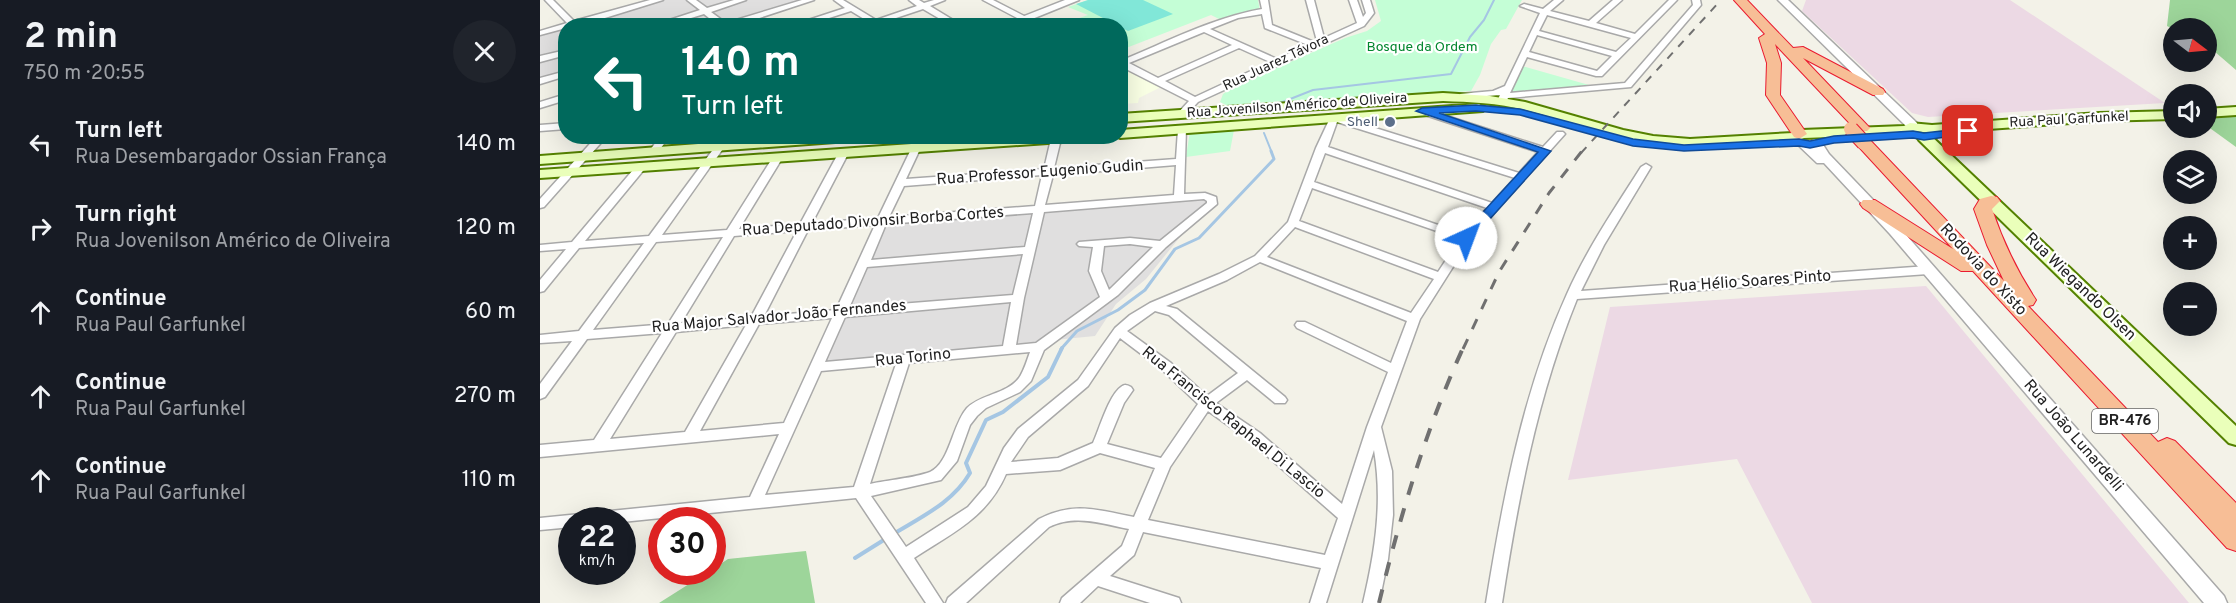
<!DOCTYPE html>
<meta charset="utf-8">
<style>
:root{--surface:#171b24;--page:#20242c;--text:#f1f3f6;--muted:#9ea1a6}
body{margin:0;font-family:Overpass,sans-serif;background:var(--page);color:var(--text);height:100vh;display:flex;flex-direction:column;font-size:22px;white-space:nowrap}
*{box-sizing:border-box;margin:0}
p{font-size:20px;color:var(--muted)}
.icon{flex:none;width:33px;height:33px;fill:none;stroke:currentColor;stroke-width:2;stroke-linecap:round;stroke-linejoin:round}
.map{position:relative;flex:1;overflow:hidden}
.drawer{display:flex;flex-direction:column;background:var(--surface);width:540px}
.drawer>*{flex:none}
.banner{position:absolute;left:18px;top:18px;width:570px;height:126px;border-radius:24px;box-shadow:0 6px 24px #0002;background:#00695c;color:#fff;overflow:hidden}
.needle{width:39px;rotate:106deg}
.buttons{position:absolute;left:1623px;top:18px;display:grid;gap:12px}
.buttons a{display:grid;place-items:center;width:54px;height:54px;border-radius:50%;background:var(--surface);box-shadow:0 6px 24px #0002;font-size:30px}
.speed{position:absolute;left:18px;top:507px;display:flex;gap:12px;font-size:30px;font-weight:700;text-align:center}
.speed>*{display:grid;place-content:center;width:78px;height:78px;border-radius:50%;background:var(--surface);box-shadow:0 6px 24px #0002;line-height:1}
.speed small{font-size:15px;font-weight:400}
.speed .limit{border:9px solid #d22;background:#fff;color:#111}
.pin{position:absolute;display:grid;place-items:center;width:51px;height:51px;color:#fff;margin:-26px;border-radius:12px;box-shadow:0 3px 9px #0006}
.me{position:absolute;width:66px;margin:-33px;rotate:43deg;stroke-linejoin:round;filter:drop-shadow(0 0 4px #0008)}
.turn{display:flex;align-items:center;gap:21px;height:126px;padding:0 24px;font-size:27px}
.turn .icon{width:78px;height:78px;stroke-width:2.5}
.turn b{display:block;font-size:42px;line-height:51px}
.round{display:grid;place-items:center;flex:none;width:63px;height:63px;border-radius:32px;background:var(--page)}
.overview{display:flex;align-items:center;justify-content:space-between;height:102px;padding:0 24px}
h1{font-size:36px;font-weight:700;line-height:45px}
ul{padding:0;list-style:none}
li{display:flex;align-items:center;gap:18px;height:84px;padding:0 24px}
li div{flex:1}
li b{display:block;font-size:22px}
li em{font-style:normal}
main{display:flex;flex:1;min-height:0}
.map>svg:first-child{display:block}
.residential{fill:#e0dfdf}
.industrial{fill:#ecd9e4}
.education{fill:#f9ffe4}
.forest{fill:#9dd59a}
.park{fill:#c4fed6}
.pitch{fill:#81e7d8}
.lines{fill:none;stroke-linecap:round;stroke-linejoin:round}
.stream-far2{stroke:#a5c6e3;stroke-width:2}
.stream-far1{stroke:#a5c6e3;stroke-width:3}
.stream{stroke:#a5c6e3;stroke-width:4}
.minor-casing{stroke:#a9a9a9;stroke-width:3}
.tertiary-casing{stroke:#a9a9a9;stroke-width:3}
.secondary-casing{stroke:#548100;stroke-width:4}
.trunk-casing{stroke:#ea1b30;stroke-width:2}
.minor{fill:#fff;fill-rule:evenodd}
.tertiary{fill:#fff;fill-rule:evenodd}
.secondary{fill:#eaffba;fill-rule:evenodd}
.trunk{fill:#f7be96;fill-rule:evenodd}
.rail-far2{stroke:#707070;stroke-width:2;stroke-dasharray:8 8;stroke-linecap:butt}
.rail-far1{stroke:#707070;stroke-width:3;stroke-dasharray:11 11;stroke-linecap:butt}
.rail{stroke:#707070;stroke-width:4;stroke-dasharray:14 14;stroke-linecap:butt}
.trunk-bridge-casing{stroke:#ea1b30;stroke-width:16;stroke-linecap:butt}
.trunk-bridge{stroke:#f7be96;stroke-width:14}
.route{fill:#1a73e8;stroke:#114b97;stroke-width:1.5}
.service-dot{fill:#5c6f8a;stroke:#fff;stroke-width:2}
.labels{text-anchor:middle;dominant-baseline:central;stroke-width:4.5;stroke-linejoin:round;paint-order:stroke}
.far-park-label{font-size:14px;fill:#03872e;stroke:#fff}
.far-street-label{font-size:14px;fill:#222;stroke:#fff}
.far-service-label{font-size:14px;fill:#4e5e75;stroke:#fff;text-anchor:end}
.shield{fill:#fff;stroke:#646464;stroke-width:1.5}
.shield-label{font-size:15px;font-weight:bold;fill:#222}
.street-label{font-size:16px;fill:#222;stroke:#fff}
</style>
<main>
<section class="drawer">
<div class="overview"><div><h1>2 min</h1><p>750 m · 20:55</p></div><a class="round"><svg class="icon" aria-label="close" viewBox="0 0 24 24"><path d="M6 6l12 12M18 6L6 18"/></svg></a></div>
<ul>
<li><svg class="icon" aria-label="left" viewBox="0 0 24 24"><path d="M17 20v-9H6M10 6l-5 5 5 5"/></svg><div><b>Turn left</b><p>Rua Desembargador Ossian França</p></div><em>140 m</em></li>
<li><svg class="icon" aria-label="right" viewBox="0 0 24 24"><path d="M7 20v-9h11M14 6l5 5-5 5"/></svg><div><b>Turn right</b><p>Rua Jovenilson Américo de Oliveira</p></div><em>120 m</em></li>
<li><svg class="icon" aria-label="ahead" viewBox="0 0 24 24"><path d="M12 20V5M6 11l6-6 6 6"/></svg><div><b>Continue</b><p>Rua Paul Garfunkel</p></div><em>60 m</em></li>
<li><svg class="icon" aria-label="ahead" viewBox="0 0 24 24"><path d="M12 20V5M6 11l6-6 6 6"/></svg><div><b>Continue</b><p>Rua Paul Garfunkel</p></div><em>270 m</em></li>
<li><svg class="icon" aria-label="ahead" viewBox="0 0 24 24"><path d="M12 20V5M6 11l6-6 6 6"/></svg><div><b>Continue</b><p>Rua Paul Garfunkel</p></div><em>110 m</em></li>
</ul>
</section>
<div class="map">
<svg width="1696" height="603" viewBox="0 0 1696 603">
<rect width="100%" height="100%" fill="#f3f2e8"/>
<path class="residential" d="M 119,0 L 269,0 L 184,25 L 27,26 Z
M 25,26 L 25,73 L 0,81 L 0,33 Z
M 674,195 L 606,279 L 576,304 L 555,336 L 273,364 L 344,220 Z"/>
<path class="industrial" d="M 1266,0 L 1470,0 L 1625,103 L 1388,117 L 1372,113 L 1262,11 Z
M 1386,286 L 1649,603 L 1272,603 L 1197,459 L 1028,480 L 1070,307 Z"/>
<path class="education" d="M 580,67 L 619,86 L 621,87 L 599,98 L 598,103 L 581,104 Z"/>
<path class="forest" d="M 1630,0 L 1696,0 L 1696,70 L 1667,45 L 1666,28 L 1633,29 L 1627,26 Z
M 1696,116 L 1696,147 L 1667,126 L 1667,118 Z
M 266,551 L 275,603 L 119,603 L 168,572 L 172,572 L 173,569 L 188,559 Z"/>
<path class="park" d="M 548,0 L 718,0 L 720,11 L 698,13 L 681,20 L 671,15 L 581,50 L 580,26 L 516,26 L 548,15 L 528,7 Z
M 835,0 L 982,0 L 966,29 L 961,30 L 951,44 L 940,75 L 931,91 L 688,106 L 680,102 L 683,94 L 697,85 L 805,38 L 827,31 L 841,21 Z
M 982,66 L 1049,85 L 970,94 Z
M 694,130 L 690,151 L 646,157 L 650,131 Z"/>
<path class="pitch" d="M 548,0 L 603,0 L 633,14 L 588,31 L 536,4 Z"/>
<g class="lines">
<path class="stream-far2" d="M 735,105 L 773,90 L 911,74 L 930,37 L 944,20 L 954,0
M 724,133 L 732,153"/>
<path class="stream-far1" d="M 521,349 L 537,331 L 578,310 L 605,290 L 635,249 L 659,238 L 734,159 L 731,151"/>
<path class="stream" d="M 355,533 C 383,516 413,502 430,473 L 426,463 L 446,420 L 463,412 L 508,377 L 522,348
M 315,558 L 347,538"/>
<defs>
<path id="minor" d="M 5,0 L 13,0 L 34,21 L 110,0 L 123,0 L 39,26 L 26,26 L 26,28 L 0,35 L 0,31 L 27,23 Z
M 147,0 L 156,0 L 167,8 L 194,0 L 206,0 L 171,12 L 186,23 L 262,0 L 274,0 L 195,26 L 179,26 L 164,14 L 125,26 L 111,26 L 160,10 Z
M 294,0 L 303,0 L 336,20 L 377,6 L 369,0 L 379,0 L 384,3 L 394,0 L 405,0 L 390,6 L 423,26 L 412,26 L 383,9 L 341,23 L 341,26 L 321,26 L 329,22 L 311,11 L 264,26 L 250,26 L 305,8 Z
M 443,0 L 453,0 L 488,18 L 481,20 Z
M 720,0 L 728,0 L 732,25 L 774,42 L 777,41 L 766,0 L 774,0 L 784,38 L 817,23 L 809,0 L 817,0 L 823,17 L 826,13 L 822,0 L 830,0 L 834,13 L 824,26 L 658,102 L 645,116 L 642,117 L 637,114 L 649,101 L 580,66 L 580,61 C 627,42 672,18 722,9 ZM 722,14 L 725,28 L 768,45 L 737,59 L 670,29 L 698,18 ZM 664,32 L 692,45 L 618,78 L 589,63 ZM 699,48 L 730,62 L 655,97 L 625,81 Z
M 1014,0 L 1023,0 L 1010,11 L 1049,21 L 1073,0 L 1082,0 L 1056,23 L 1095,34 L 1129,0 L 1137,0 L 1062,76 L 1056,76 L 987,57 L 970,93 L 1085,83 L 1153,5 L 1152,0 L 1160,0 L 1161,5 L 1091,87 L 968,98 L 965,103 L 962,104 L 957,101 L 960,95 L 920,98 L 920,94 L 953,91 L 965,86 L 1000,13 L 980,6 L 984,4 L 1003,9 ZM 1007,15 L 1091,38 L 1076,52 L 999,31 ZM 997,35 L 1072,56 L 1057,71 L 989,52 Z
M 26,50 L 26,55 L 0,62 L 0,56 Z
M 26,71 L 26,76 L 0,84 L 0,78 Z
M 26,94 L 26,100 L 0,108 L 0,102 Z
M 882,108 L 1003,147 L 1017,132 L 1023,132 L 1025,134 L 930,240 L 880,319 L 841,427 L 852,471 L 853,515 L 848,559 L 839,603 L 823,603 C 835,552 843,503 834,450 L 786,603 L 770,603 L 781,568 L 603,532 L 594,555 L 570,576 L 639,598 L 641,603 L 610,603 L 558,586 L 540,603 L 520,603 L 522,598 L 582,546 L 589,529 C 562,524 536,514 509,527 L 426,603 L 406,603 L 408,598 L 499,519 C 535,501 557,510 594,517 L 615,468 L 560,453 L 520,470 L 466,474 C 447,518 412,533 374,558 L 403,603 L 386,603 L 316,498 L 82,522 L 32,520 L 32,527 L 0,530 L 0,518 L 210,497 L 239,434 L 0,457 L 0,445 L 54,440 L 122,333 L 47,339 L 5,397 L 0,399 L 0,384 L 32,341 L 0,343 L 0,335 L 39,331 L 104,243 L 39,248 L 4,291 L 0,292 L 0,280 L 26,249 L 0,251 L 0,245 L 32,242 L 98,164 L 102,163 L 107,166 L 45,241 L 109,236 L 183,136 L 192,136 L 122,235 L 187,230 L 233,157 L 238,154 L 243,157 L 199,229 L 260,224 L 299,152 L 304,149 L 309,152 L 272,223 L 338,218 L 373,145 L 376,144 L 381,147 L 366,179 L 504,169 L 511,139 L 514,136 L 521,139 L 514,168 L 636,159 L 638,130 L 640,128 L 646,128 L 644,194 L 665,193 L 676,197 L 677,204 L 626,247 L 578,295 L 504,350 L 491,381 L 480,392 L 446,408 L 437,416 L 430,425 L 417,461 L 401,480 L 331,496 L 366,547 L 428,507 L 446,486 L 464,448 L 478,429 L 538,380 L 575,328 L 590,315 L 610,303 L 679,274 L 715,256 L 748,222 L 776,148 L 791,116 L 797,116 L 979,173 L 998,152 L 879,113 L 879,109 ZM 797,122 L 975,178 L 952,203 L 788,147 ZM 785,153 L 947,208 L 924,234 L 774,182 ZM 636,165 L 634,195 L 505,205 L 513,175 ZM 502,175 L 495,206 L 349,217 L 364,186 ZM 772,188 L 920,239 L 898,272 L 759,221 ZM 664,199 L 667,201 L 667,203 L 620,241 L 590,238 L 539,242 L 537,244 L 539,246 L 553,247 L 549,271 L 560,297 L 496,343 L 476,345 L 484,298 L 504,212 ZM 493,213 L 485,247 L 331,260 L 346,224 ZM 335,225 L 296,310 L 224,316 L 268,230 ZM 755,227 L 894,279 L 871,313 L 727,257 ZM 257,231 L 211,317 L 141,323 L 194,236 ZM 183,237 L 128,324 L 53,330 L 116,242 ZM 590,244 L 613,247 L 569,290 L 561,271 L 564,246 ZM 483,254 L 473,295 L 309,308 L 327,267 ZM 720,262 L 867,321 L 851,363 L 765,322 L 757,322 L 755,325 L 757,328 L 848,372 L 827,427 L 802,504 L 720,433 L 676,403 L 707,380 L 735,403 L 745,403 L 747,400 L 745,397 L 637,309 L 626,306 L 687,280 ZM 471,302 L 463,346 L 285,362 L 305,317 ZM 615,311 L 629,315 L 698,373 L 667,396 L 631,363 L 587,331 ZM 292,318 L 244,423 L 160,431 L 219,324 ZM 206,325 L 145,432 L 70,439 L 136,332 ZM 580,338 L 621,369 L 658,404 L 621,458 L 567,444 L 584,403 L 593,390 L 591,387 C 587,385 585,384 581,387 C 569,395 559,430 553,443 L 518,458 L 471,462 L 488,437 L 548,386 ZM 490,352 C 487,360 484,371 479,378 C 467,394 441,394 427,408 C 412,425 410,463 390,472 C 375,478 347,480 330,484 L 369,363 ZM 356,364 L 314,487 L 225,495 L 281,371 ZM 668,411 L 710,441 L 798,518 L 785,555 L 608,520 L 630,467 Z
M 26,123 L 26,129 L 0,131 L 0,125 Z
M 57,136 L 67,136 L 4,207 L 0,208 L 0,199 Z
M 121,136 L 130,136 L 117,153 L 111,153 L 109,151 Z
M 1106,164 L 1111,167 L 1064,245 L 1041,291 L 1388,266 L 1394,270 L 1388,274 L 1037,299 C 997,397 978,499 962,603 L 946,603 C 963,498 983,391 1027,294 C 1047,249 1075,208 1101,167 Z"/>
<path id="tertiary" d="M 525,0 L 539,0 L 475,26 L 459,26 Z
M 1238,0 L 1248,0 L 1377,123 L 1377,129 L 1369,129 Z
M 374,136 L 386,136 L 380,150 L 376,151 L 370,147 Z
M 1276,139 L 1280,140 L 1289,154 L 1360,228 L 1684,596 L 1687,603 L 1664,603 L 1350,234 L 1284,163 L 1277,163 L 1257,144 L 1263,140 L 1271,145 L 1272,140 Z"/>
<path id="secondary" d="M 903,93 L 950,96 L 985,102 L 1083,130 L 1113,136 L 1150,139 L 1253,133 L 1262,130 L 1364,126 L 1370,123 L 1392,125 L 1559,113 L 1634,111 L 1634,119 L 1559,121 L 1392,133 L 1374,131 L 1368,134 L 1264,138 L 1255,141 C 1208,144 1160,150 1113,144 C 1069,138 1028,121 985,110 C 958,103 930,102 903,101 L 580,122 L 580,114 Z
M 939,104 L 945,108 L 943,111 L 580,138 L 575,136 L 580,136 L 580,130 Z
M 1696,107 L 1696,115 L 1666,117 L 1666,109 Z
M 1384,133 L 1389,134 L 1696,426 L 1696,445 L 1689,443 L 1379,140 L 1377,137 Z
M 262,136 L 328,136 L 322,140 L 0,164 L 0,156 Z
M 486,136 L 557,136 L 551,140 L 0,178 L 0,170 Z"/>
<path id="trunk" d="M 1194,0 L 1207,0 L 1253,48 L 1263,47 L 1343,89 L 1345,92 L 1343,95 L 1333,95 L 1263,58 L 1327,125 L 1330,128 L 1327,131 L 1317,131 L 1235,44 L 1241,63 L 1240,95 L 1267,134 L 1259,139 L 1254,137 L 1226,95 L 1227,63 L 1219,38 L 1225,34 Z
M 1324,138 L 1330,140 L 1464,281 L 1447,245 L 1434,209 L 1440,199 L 1451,196 L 1457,197 L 1460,201 L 1452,209 C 1463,242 1477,271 1496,300 L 1493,305 L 1488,306 L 1618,442 L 1627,438 L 1635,441 L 1696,503 L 1696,551 L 1687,548 L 1433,271 L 1421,271 L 1323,208 L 1320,204 L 1323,200 L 1335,200 L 1413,249 L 1318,146 L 1316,143 Z"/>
</defs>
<use href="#minor" class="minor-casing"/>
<use href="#tertiary" class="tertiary-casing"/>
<use href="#secondary" class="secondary-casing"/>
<use href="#trunk" class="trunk-casing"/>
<use href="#minor" class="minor"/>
<use href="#tertiary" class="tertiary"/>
<use href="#secondary" class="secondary"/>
<use href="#trunk" class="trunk"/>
<path class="rail-far2" d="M 1041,153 L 1181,0"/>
<path class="rail-far1" d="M 923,349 L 959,272 L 1009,193 L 1042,151"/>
<path class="rail" d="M 839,603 C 860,516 886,429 923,348"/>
<defs>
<path id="trunk-bridge" d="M 1311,129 L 1324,143"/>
</defs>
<use href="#trunk-bridge" class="trunk-bridge-casing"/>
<use href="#trunk-bridge" class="trunk-bridge"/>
</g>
<path class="route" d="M 936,105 L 980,109 L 1093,139 L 1144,145 L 1259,139 L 1270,141 L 1294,136 L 1373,131 L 1384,133 L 1428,128 L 1434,131 L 1428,134 L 1384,140 L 1373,138 L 1294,143 L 1270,148 L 1259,146 L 1144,151 L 1093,146 L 980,115 L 936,111 L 899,113 L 1011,151 L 930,241 L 926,242 L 919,238 L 921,236 L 998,152 L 876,111 L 882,108 Z"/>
<circle class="service-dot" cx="850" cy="122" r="6"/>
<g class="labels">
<g class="far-park-label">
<text x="882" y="47">Bosque da Ordem</text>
</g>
<g class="far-street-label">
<text transform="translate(736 63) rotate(-25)">Rua Juarez Távora</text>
<text transform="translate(757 106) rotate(-4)">Rua Jovenilson Américo de Oliveira</text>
<text transform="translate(1529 120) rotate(-3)">Rua Paul Garfunkel</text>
</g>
<g class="far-service-label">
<text x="838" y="122">Shell</text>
</g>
<rect class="shield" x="1552" y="409" width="66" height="24" rx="4.5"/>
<g class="shield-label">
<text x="1585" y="421">BR-476</text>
</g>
<g class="street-label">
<text transform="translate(500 173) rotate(-4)">Rua Professor Eugenio Gudin</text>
<text transform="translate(333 222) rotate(-4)">Rua Deputado Divonsir Borba Cortes</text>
<text transform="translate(1443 270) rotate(47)">Rodovia do Xisto</text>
<text transform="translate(1210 282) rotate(-4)">Rua Hélio Soares Pinto</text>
<text transform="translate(1540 287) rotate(44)">Rua Wiegando Olsen</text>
<text transform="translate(239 317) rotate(-5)">Rua Major Salvador João Fernandes</text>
<text transform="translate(373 358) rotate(-6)">Rua Torino</text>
<text transform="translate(693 423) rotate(39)">Rua Francisco Raphael Di Lascio</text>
<text transform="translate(1533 436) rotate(49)">Rua João Lunardelli</text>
</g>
</g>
</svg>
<div class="buttons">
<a><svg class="needle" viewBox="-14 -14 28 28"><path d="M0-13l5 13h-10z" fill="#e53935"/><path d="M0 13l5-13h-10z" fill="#9ea1a6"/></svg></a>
<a><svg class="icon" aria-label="sound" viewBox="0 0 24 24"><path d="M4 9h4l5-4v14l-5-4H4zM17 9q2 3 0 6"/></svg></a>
<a><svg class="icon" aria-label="layers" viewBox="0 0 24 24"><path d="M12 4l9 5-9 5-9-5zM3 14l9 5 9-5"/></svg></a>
<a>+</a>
<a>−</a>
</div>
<div class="speed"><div>22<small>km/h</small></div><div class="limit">30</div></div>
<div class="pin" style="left:1428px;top:131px;background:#d93025"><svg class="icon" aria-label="arrive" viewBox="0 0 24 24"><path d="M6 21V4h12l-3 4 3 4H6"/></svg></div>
<svg class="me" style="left:926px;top:238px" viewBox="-20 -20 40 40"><circle r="19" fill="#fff"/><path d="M0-13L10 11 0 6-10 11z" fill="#1a73e8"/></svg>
<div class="banner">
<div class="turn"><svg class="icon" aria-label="left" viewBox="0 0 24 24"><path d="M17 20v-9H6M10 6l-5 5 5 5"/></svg><div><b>140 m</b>Turn left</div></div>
</div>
</div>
</main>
